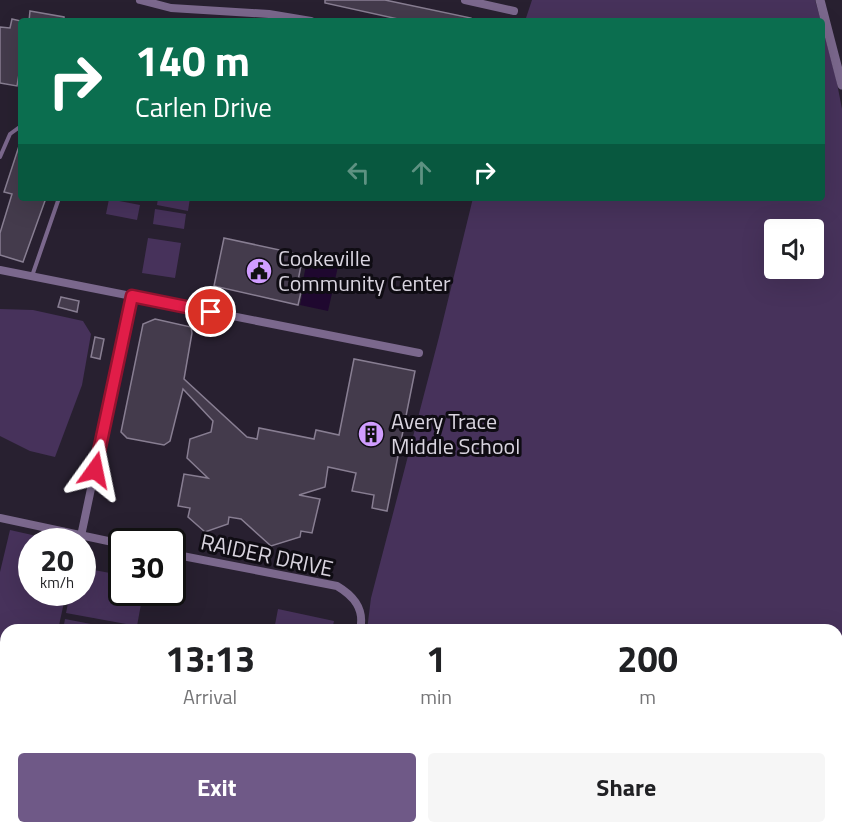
<!DOCTYPE html>
<style>
:root{--surface:#fff;--page:#f6f6f6;--text:#202124;--muted:#757577;--accent:#6f5987}
body{margin:0;font-family:"Titillium Web",sans-serif;background:var(--page);color:var(--text);height:100vh;display:flex;flex-direction:column;font-size:22px;white-space:nowrap}
*{box-sizing:border-box;margin:0}
p{font-size:20px;color:var(--muted)}
.icon{flex:none;width:33px;height:33px;fill:none;stroke:currentColor;stroke-width:2;stroke-linecap:round;stroke-linejoin:round}
.map{position:relative;flex:1;overflow:hidden}
.panel{position:absolute;left:0px;top:624px;width:843px;height:210px;display:flex;flex-direction:column;background:var(--surface);border-radius:18px 18px 0 0;box-shadow:0 6px 24px #0002}
.panel>*{flex:none}
.hud{position:absolute;left:18px;top:18px;width:807px;height:183px;border-radius:6px;box-shadow:0 6px 24px #0002;background:#0b6e4f;color:#fff;overflow:hidden}
.tools{position:absolute;left:764px;top:219px;display:grid;gap:12px}
.tools a{display:grid;place-items:center;width:60px;height:60px;border-radius:6px;background:var(--surface);box-shadow:0 6px 24px #0002;font-size:30px}
.speed{position:absolute;left:18px;top:528px;display:flex;gap:12px;font-size:30px;font-weight:700;text-align:center}
.speed>*{display:grid;place-content:center;width:78px;height:78px;border-radius:50%;background:var(--surface);box-shadow:0 6px 24px #0002;line-height:1}
.speed small{font-size:15px;font-weight:400}
.speed .limit{border:3px solid #111;border-radius:9px;background:#fff;color:#111}
.pin{position:absolute;display:grid;place-items:center;width:51px;height:51px;color:#fff;margin:-26px;border:3px solid #fff;border-radius:50%;box-shadow:0 2px 6px #0007}
.me{position:absolute;width:66px;margin:-33px;rotate:12deg;stroke-linejoin:round;filter:drop-shadow(0 0 4px #0008)}
.turn{display:flex;align-items:center;gap:21px;height:126px;padding:0 18px;font-size:27px}
.turn .icon{width:78px;height:78px;stroke-width:2.5}
.turn b{display:block;font-size:42px;line-height:51px}
.lanes{display:flex;align-items:center;height:57px;padding:0 18px;background:#0003;justify-content:center;gap:30px;direction:ltr}
.lanes .off{opacity:.35}
.eta{display:flex;justify-content:space-evenly;align-items:center;height:102px;text-align:center}
.eta b{font-size:36px;font-weight:700;line-height:42px}
.button{display:flex;gap:12px;margin-top:auto;padding:12px 18px}
.button a{flex:1;height:69px;border-radius:6px;background:var(--accent);color:#fff;font-size:24px;font-weight:700;line-height:69px;text-align:center}
.button a+a{background:var(--page);color:var(--text)}
.map>svg:first-child{display:block}
.green{fill:#47325b;fill-rule:evenodd}
.water{fill:#1f082f}
.building{fill:#443b4c;stroke:#887e92;stroke-width:1.5}
.lines{fill:none;stroke-linecap:round;stroke-linejoin:round}
.service{stroke:#7b688d;stroke-width:4}
.minor{stroke:#7b688d;stroke-width:8}
.tertiary{stroke:#7b688d;stroke-width:9}
.route-casing{stroke:#92132f;stroke-width:15}
.route{stroke:#e11d48;stroke-width:10}
.labels{text-anchor:middle;dominant-baseline:central;stroke-width:6;stroke-linejoin:round;paint-order:stroke}
.poi-label{font-size:22px;fill:#d9d4df;stroke:#0f0c13;text-anchor:start}
.street-label{font-size:22px;fill:#d9d4df;stroke:#0f0c13}
</style>
<div class="map">
<svg width="842" height="834" viewBox="0 0 842 834">
<rect width="100%" height="100%" fill="#282030"/>
<path class="green" d="M 532,0 L 815,0 L 821,21 L 525,21 Z
M 822,26 L 836,78 L 842,109 L 842,834 L 743,834 L 742,828 L 837,828 L 837,630 L 367,630 L 371,598 L 439,337 L 473,198 L 822,198 ZM 774,230 L 813,230 L 813,268 L 774,268 Z
M 158,198 L 190,198 L 188,211 L 157,205 Z
M 109,199 L 140,205 L 137,220 L 106,214 Z
M 155,209 L 186,214 L 184,229 L 153,224 Z
M 148,238 L 181,243 L 175,278 L 142,273 Z
M 0,309 L 33,310 L 83,321 L 91,334 L 82,385 L 55,457 L 30,451 L 0,436 Z
M 10,530 L 59,541 L 32,542 L 32,592 L 66,593 L 58,630 L 6,630 L 6,828 L 294,828 L 292,834 L 0,834 L 0,572 Z
M 83,568 L 121,575 L 122,592 L 143,593 L 137,626 L 66,613 L 70,593 L 82,592 Z
M 278,609 L 334,621 L 332,630 L 274,630 Z
M 65,619 L 122,630 L 63,630 Z
M 310,828 L 413,828 L 412,834 L 308,834 Z"/>
<path class="water" d="M 308,256 L 339,262 L 328,311 L 300,305 L 303,291 L 301,290 Z"/>
<path class="building" d="M 325,0 L 385,0 L 471,18 L 471,21 L 407,21 L 325,3 Z
M 30,11 L 64,17 L 64,21 L 29,21 Z
M 12,19 L 21,21 L 21,62 L 17,86 L 0,83 L 0,27 L 10,28 Z
M 20,143 L 21,198 L 46,198 L 23,262 L 0,255 L 0,233 L 12,194 L 4,192 Z
M 224,238 L 303,255 L 296,291 L 301,292 L 298,305 L 214,286 Z
M 61,297 L 79,301 L 77,312 L 58,307 Z
M 155,319 L 191,327 L 192,333 L 184,379 L 247,437 L 257,439 L 259,428 L 314,439 L 316,430 L 339,435 L 354,359 L 415,371 L 387,511 L 372,508 L 374,495 L 352,491 L 356,473 L 328,467 L 325,487 L 299,495 L 320,499 L 312,533 L 301,531 L 300,537 L 271,546 L 241,519 L 229,517 L 228,524 L 205,532 L 188,517 L 190,508 L 178,506 L 184,474 L 208,478 L 187,458 L 190,439 L 211,432 L 213,421 L 183,389 L 170,441 L 164,445 L 127,438 L 121,432 L 143,324 Z
M 95,337 L 104,339 L 100,359 L 91,357 Z"/>
<g class="lines">
<path class="service" d="M 0,157 L 10,134 L 21,126
M 32,276 L 59,198"/>
<path class="minor" d="M 140,0 L 171,8 L 269,14 L 311,21
M 465,0 L 514,11
M 0,270 L 419,353
M 0,518 L 122,544
M 81,536 L 132,295
M 172,554 L 337,586 C 354,596 365,609 360,630
M 299,834 L 302,828"/>
<path class="tertiary" d="M 820,0 L 842,85"/>
</g>
<g class="lines">
<defs>
<path id="route" d="M 95,470 L 132,296 L 211,312"/>
</defs>
<use href="#route" class="route-casing"/>
<use href="#route" class="route"/>
</g>
<defs>
<symbol id="civic-disc" viewBox="-11 -11 22 22"><circle r="9.5" fill="#d09dff" stroke="#0f0c13"/><path d="M-.6-6.5H3V-4.5H.6V-3L4-1V1h2V6H-6V1h2V-1L-.6-3ZM-1.2 2.5V6h2.4V2.5Z" fill="#111"/></symbol>
<symbol id="building-disc" viewBox="-11 -11 22 22"><circle r="9.5" fill="#d09dff" stroke="#0f0c13"/><path d="M-4-6H4V6H1V3H-1V6H-4ZM-2.5-4.3h1.7v1.8h-1.7ZM.8-4.3h1.7v1.8H.8ZM-2.5-1h1.7V.8h-1.7ZM.8-1h1.7V.8H.8Z" fill="#111"/></symbol>
</defs>
<g fill-rule="evenodd">
<use href="#civic-disc" x="244" y="256" width="30" height="30"/>
<use href="#building-disc" x="356" y="419" width="30" height="30"/>
</g>
<g class="labels">
<g class="poi-label">
<text x="278" y="258">Cookeville<tspan x="278" dy="25">Community Center</tspan></text>
<text x="391" y="421">Avery Trace<tspan x="391" dy="25">Middle School</tspan></text>
</g>
<g class="street-label">
<text transform="translate(267 555) rotate(12)">RAIDER DRIVE</text>
</g>
</g>
</svg>
<div class="tools">
<a><svg class="icon" aria-label="sound" viewBox="0 0 24 24"><path d="M4 9h4l5-4v14l-5-4H4zM17 9q2 3 0 6"/></svg></a>
</div>
<div class="speed"><div>20<small>km/h</small></div><div class="limit">30</div></div>
<div class="pin" style="left:211px;top:312px;background:#d93025"><svg class="icon" aria-label="arrive" viewBox="0 0 24 24"><path d="M6 21V4h12l-3 4 3 4H6"/></svg></div>
<svg class="me" style="left:95px;top:470px" viewBox="-20 -20 40 40"><path d="M0-17L14 15 0 8-14 15z" fill="#e11d48" stroke="#fff" stroke-width="4"/></svg>
<div class="hud">
<div class="turn"><svg class="icon" aria-label="right" viewBox="0 0 24 24"><path d="M7 20v-9h11M14 6l5 5-5 5"/></svg><div><b>140 m</b>Carlen Drive</div></div>
<div class="lanes"><svg class="icon off" aria-label="left" viewBox="0 0 24 24"><path d="M17 20v-9H6M10 6l-5 5 5 5"/></svg><svg class="icon off" aria-label="ahead" viewBox="0 0 24 24"><path d="M12 20V5M6 11l6-6 6 6"/></svg><svg class="icon" aria-label="right" viewBox="0 0 24 24"><path d="M7 20v-9h11M14 6l5 5-5 5"/></svg></div>
</div>
<section class="panel">
<div class="eta">
<div><b>13:13</b><p>Arrival</p></div>
<div><b>1</b><p>min</p></div>
<div><b>200</b><p>m</p></div>
</div>
<div class="button"><a>Exit</a><a>Share</a></div>
</section>
</div>
